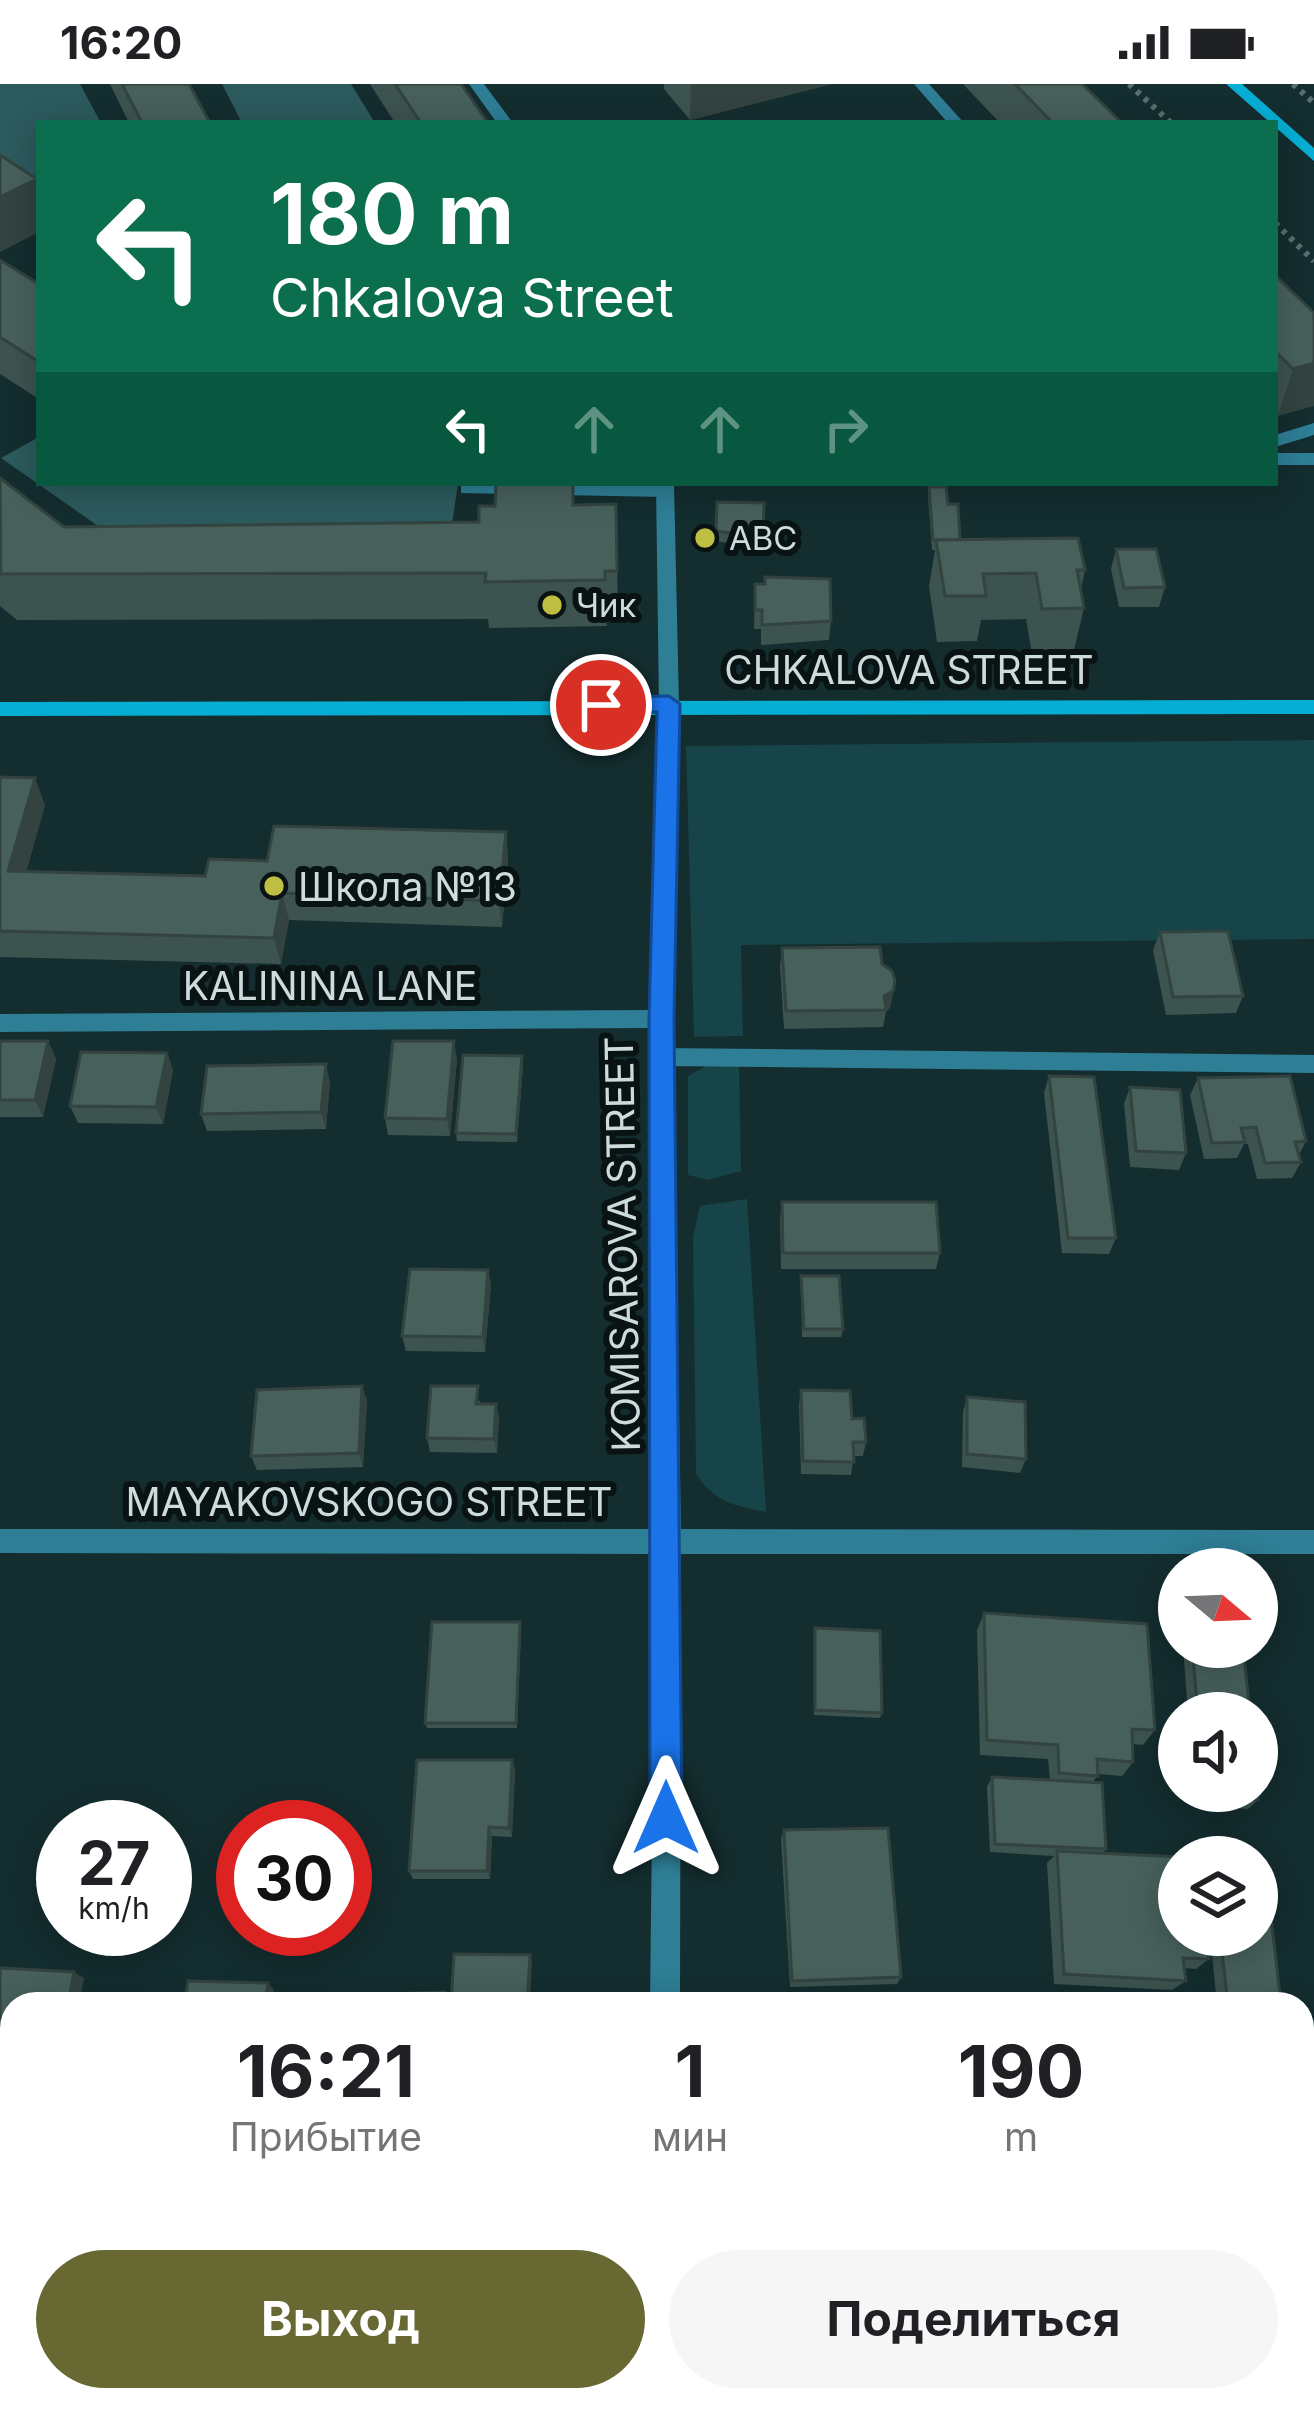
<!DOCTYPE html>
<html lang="ru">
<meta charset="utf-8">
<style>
:root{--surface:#fff;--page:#f6f6f6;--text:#202124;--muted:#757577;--accent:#676832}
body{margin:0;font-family:Inter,sans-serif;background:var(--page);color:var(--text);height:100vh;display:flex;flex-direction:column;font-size:45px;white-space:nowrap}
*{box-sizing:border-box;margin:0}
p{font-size:39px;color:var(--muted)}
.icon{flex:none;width:66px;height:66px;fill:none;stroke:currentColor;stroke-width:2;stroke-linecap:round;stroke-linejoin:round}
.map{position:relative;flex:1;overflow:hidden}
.drawer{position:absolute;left:0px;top:1908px;width:1314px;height:420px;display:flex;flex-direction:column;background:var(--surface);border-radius:36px 36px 0 0;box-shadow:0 6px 30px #0003}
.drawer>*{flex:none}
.banner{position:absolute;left:36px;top:36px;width:1242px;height:366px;border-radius:0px;box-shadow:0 6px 30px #0003;background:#0b6e4f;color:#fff;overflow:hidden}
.needle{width:78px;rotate:109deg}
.fabs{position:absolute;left:1158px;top:1464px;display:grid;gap:24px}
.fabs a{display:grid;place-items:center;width:120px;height:120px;border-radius:50%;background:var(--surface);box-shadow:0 6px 30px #0003;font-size:60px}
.speed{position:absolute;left:36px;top:1716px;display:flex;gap:24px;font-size:60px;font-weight:700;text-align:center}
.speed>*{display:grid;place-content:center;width:156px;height:156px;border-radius:50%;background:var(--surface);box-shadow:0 6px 30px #0003;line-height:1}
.speed small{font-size:30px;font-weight:400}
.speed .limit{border:18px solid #d22;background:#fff;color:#111}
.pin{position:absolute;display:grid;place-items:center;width:102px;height:102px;color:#fff;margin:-51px;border:6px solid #fff;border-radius:50%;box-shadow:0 3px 12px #0007}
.me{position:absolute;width:132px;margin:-66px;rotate:0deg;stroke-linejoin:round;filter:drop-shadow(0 0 9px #0008)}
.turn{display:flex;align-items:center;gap:42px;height:252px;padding:0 36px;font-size:54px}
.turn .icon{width:156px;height:156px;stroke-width:2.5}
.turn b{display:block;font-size:84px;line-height:102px}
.lanes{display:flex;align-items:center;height:114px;padding:0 36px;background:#0003;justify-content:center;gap:60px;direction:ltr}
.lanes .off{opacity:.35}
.eta{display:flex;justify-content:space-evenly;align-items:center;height:204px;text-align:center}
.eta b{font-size:72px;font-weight:700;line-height:84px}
.primary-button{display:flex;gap:24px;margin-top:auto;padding:24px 36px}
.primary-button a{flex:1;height:138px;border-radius:72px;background:var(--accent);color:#fff;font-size:48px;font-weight:700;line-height:138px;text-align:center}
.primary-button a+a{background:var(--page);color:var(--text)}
.status{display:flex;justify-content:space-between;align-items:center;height:84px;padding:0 60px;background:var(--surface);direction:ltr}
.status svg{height:33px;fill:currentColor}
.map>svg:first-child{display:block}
.green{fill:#174448}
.forest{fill:#2c5a5d}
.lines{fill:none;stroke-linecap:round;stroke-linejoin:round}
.path{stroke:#596e70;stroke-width:6;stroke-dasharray:4.5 6;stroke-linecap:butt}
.lane{fill:#2e7e95;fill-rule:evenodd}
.street{fill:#2e7e95;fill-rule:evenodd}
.secondary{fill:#06aed4;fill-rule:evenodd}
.wall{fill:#3d534f}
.shaded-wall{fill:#324340}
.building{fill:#47605c;stroke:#324340;stroke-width:3}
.route{fill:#1a73e8;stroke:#114b97;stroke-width:3}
.poi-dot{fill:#bebf42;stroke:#091314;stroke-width:4.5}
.labels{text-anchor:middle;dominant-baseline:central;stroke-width:12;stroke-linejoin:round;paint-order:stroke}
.far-poi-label{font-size:33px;fill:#cddbdc;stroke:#091314;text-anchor:start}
.street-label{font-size:39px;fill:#cddbdc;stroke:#091314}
.poi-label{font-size:39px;fill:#cddbdc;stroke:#091314;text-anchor:start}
</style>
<div class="status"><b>16:20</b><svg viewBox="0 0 49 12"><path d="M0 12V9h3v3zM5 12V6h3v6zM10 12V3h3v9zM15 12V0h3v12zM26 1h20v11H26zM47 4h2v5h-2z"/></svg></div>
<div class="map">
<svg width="1314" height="2328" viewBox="0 0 1314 2328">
<rect width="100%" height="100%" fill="#142d2f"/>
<path class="green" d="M 1314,656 L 1314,855 L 741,861 L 743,952 L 694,953 L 686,662 Z
M 708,981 L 739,981 L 741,1087 L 708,1096 L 688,1091 L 688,992 Z
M 747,1115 L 766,1428 C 735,1422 714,1418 696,1390 L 693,1153 L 700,1122 Z"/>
<path class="forest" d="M 0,0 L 80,0 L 101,39 L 39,39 L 39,106 L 0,78 Z
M 222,0 L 351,0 L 375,39 L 242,39 Z
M 39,353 L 39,399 L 458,399 L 450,454 L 101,444 L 1,374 Z"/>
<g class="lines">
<path class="path" d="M 1129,0 L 1171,39
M 1293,0 L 1314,19
M 1275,139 L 1314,177"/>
<path class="lane" d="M 914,0 L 929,0 L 964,39 L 948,39 Z
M 1314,339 L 1314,351 L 1275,363 L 1275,351 Z
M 467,399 L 665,401 L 674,407 L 665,413 L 461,409 L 461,401 Z
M 662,964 L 1314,971 L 1314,989 L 662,982 L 651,973 Z"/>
<path class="street" d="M 469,0 L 484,0 L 513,39 L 497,39 Z
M 1275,369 L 1314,369 L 1314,381 L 1275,381 Z
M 656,399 L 674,399 L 679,621 L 672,935 L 681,1445 L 1314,1446 L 1314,1470 L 681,1470 L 680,1920 L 650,1920 L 655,1470 L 0,1469 L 0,1445 L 655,1445 L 650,944 L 0,948 L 0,930 L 650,926 L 659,621 Z
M 0,2036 L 12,2036 L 12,2066 L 0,2066 Z
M 646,2316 L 678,2316 L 679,2328 L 645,2328 Z"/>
<path class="secondary" d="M 1226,0 L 1242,0 L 1314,64 L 1314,77 Z
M 1314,616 L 1314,630 L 0,632 L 0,618 Z"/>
</g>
<path class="wall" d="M 110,0 L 189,0 L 210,39 L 129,39 Z
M 370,0 L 461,0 L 488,39 L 395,39 Z
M 664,0 L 832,0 L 690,36 L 664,5 Z
M 963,0 L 1082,0 L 1122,39 L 1000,39 Z
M 0,176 L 39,200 L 39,315 L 0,290 Z
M 1275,191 L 1314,229 L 1278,332 L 1275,329 Z
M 0,394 L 64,443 L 479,438 L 575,421 L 616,420 L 618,533 L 606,533 L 607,542 L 489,544 L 488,535 L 17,536 L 0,522 Z
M 929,403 L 948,420 L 960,456 L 1085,486 L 1081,505 L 1084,524 L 1073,570 L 1032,570 L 1026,535 L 981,536 L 977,557 L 937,558 L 929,502 L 935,466 L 932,466 L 928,413 Z
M 717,418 L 764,419 L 762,464 L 715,457 Z
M 1116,465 L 1165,503 L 1159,523 L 1119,523 L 1111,485 Z
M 755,500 L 831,537 L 829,556 L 761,561 L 761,545 L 754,545 Z
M 0,693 L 45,721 L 26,788 L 205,792 L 267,777 L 506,748 L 508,775 L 502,843 L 289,836 L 281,880 L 0,873 Z
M 1160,848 L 1243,912 L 1236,929 L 1166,931 L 1153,866 Z
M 782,864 L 882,880 L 895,897 L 890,924 L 886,927 L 883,943 L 784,945 L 780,882 Z
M 0,957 L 48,957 L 56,975 L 43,1033 L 0,1033 Z
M 167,969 L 173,986 L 163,1040 L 78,1039 L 70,1022 Z
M 457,975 L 450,1052 L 388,1051 L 385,1034 Z
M 523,981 L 517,1058 L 457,1057 L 456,1049 Z
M 1049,992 L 1116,1154 L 1109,1170 L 1062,1169 L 1044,1009 Z
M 1198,994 L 1306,1057 L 1299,1071 L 1301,1078 L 1292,1094 L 1257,1095 L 1248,1060 L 1244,1060 L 1237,1074 L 1204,1075 L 1190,1011 Z
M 330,998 L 326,1045 L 207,1047 L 201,1030 Z
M 1130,1003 L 1186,1069 L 1179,1086 L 1130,1083 L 1124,1020 Z
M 782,1118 L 940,1169 L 936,1185 L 781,1185 L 780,1134 Z
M 488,1186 L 491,1201 L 485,1268 L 406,1267 L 402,1252 Z
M 801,1192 L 843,1245 L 841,1253 L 802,1253 Z
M 362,1302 L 367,1317 L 363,1383 L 257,1386 L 251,1372 Z
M 801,1306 L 852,1335 L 866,1358 L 863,1372 L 854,1372 L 851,1391 L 801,1390 L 799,1321 Z
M 967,1313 L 1026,1375 L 1020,1389 L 962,1383 L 963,1328 Z
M 480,1316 L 480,1320 L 496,1320 L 499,1334 L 497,1369 L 430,1368 L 427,1354 Z
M 984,1529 L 1155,1646 L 1143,1661 L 1132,1660 L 1133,1678 L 1122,1692 L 1098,1690 L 1093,1698 L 1106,1765 L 1103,1769 L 1179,1851 L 1209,1875 L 1196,1885 L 1184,1884 L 1186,1897 L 1172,1906 L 1054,1900 L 1047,1779 L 1054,1772 L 990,1768 L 987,1703 L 992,1693 L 1050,1696 L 1048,1675 L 980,1671 L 977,1546 Z
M 521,1544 L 517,1644 L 427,1644 L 425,1639 Z
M 815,1544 L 882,1629 L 880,1634 L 814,1631 Z
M 1183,1563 L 1243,1563 L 1250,1629 L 1188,1629 Z
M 512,1676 L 515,1686 L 512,1753 L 492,1752 L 490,1795 L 413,1795 L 409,1787 Z
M 1194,1707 L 1257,1707 L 1258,1716 L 1248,1725 L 1195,1721 Z
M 784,1746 L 901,1893 L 897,1900 L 790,1903 L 781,1755 Z
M 1210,1851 L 1257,1851 L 1281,1920 L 1217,1920 Z"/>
<path class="shaded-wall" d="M 691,0 L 832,0 L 690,36 Z
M 37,95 L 39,101 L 39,148 L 0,168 L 0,113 Z
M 1314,279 L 1314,322 L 1278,332 L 1293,285 Z
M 35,694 L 45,721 L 19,814 L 8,787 Z
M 506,748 L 508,775 L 502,843 L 499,817 Z
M 282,809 L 289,836 L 281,880 L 274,854 Z
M 893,907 L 890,924 L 886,927 L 884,912 Z
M 48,957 L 56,975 L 43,1033 L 35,1016 Z
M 454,957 L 457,975 L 450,1052 L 447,1035 Z
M 167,969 L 173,986 L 163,1040 L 156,1023 Z
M 522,972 L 523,981 L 517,1058 L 516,1050 Z
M 326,980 L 330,998 L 326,1045 L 321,1028 Z
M 488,1186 L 491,1201 L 485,1268 L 483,1253 Z
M 362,1302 L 367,1317 L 363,1383 L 359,1369 Z
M 496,1320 L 499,1334 L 497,1369 L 494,1355 Z
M 520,1538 L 521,1544 L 517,1644 L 516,1639 Z
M 512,1676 L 515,1686 L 512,1753 L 509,1744 Z
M 489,1743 L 492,1752 L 490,1795 L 487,1787 Z
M 530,1871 L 532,1878 L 530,1920 L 527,1920 Z
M 74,1888 L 84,1894 L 79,1920 L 68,1920 Z
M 268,1899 L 274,1906 L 272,1920 L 265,1920 Z
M 189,2316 L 201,2316 L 200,2328 L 187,2328 Z"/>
<path class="building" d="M 122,0 L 189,0 L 210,39 L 142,39 Z
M 395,0 L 461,0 L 488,39 L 421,39 Z
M 1015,0 L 1082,0 L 1122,39 L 1053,39 Z
M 0,71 L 37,95 L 0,113 Z
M 0,176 L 39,200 L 39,275 L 36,276 L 0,253 Z
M 1275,191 L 1314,229 L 1314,279 L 1293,285 L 1275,267 Z
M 0,394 L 64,443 L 479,438 L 479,422 L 495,422 L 496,399 L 573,399 L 573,421 L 616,420 L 617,487 L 605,487 L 605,496 L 485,498 L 486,489 L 1,490 Z
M 929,403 L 946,403 L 948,420 L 958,420 L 960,456 L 933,456 Z
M 717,418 L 764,419 L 763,454 L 716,447 Z
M 1078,454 L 1085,486 L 1077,486 L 1084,524 L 1042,525 L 1036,489 L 983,490 L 986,512 L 945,512 L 936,456 Z
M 1116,465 L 1156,465 L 1165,503 L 1124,504 Z
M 765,493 L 830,495 L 831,537 L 762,541 L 762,526 L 755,526 L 755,500 L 765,500 Z
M 0,693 L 35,694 L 8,787 L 205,792 L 209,775 L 267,777 L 274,742 L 506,748 L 499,817 L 282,809 L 274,854 L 0,847 Z
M 1228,847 L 1243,912 L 1173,913 L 1160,848 Z
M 880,863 L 882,880 L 892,887 L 895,897 L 893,907 L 884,912 L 886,926 L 786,927 L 782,864 Z
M 0,957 L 48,957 L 35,1016 L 0,1016 Z
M 393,957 L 454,957 L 447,1035 L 385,1034 Z
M 81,968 L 167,969 L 156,1023 L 70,1022 Z
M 463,971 L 522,972 L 516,1050 L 456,1049 Z
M 326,980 L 321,1028 L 201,1030 L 207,982 Z
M 1049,992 L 1094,993 L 1116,1154 L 1068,1154 Z
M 1290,992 L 1306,1057 L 1295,1058 L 1301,1078 L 1265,1079 L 1256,1043 L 1241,1044 L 1245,1058 L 1212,1059 L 1198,994 Z
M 1130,1003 L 1180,1006 L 1186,1069 L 1136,1067 Z
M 782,1118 L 936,1118 L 940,1169 L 783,1169 Z
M 410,1185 L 488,1186 L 483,1253 L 402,1252 Z
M 801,1192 L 839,1192 L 843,1245 L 804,1245 Z
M 362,1302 L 359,1369 L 251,1372 L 257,1306 Z
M 431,1302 L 478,1302 L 476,1320 L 496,1320 L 494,1355 L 427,1354 Z
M 801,1306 L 850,1307 L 852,1335 L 864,1334 L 866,1358 L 853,1358 L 854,1378 L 803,1377 Z
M 967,1313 L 1025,1318 L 1026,1375 L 967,1370 Z
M 984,1529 L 1147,1540 L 1155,1646 L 1132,1645 L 1133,1678 L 1097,1675 L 1098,1692 L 1059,1689 L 1058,1661 L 987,1656 Z
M 432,1538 L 520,1538 L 516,1639 L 425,1639 Z
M 815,1544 L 880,1547 L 882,1629 L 815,1626 Z
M 1192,1563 L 1243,1563 L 1250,1629 L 1198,1629 Z
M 417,1676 L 512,1676 L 509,1744 L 489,1743 L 487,1787 L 409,1787 Z
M 992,1693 L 1102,1699 L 1106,1765 L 995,1760 Z
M 1257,1703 L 1258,1716 L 1204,1712 L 1204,1707 L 1257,1707 Z
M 888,1744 L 901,1893 L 792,1897 L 784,1746 Z
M 1057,1767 L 1179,1773 L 1179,1851 L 1207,1851 L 1209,1875 L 1183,1874 L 1186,1897 L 1064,1890 Z
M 1257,1780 L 1265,1780 L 1281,1920 L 1228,1920 L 1220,1851 L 1257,1851 Z
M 454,1870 L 530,1871 L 527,1920 L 451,1920 Z
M 0,1884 L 74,1888 L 68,1920 L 12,1920 L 12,2006 L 0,2006 Z
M 188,1897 L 268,1899 L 265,1920 L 184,1920 Z
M 445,1908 L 445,1920 L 285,1920 L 286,1913 Z
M 844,1911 L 845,1920 L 800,1920 L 799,1912 Z
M 920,1912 L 1074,1914 L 1075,1920 L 921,1920 Z
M 124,2316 L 189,2316 L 187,2328 L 123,2328 Z"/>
<path class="route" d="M 669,612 L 680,620 L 674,935 L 682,1734 L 678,1746 L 666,1750 L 655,1746 L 650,1734 L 649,935 L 657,628 L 601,629 L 589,621 L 601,613 Z"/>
<g class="poi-dot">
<circle cx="705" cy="454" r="12"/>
<circle cx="552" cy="521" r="12"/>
<circle cx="274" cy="802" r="12"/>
</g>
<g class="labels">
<g class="far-poi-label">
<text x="729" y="454">ABC</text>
<text x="576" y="521">Чик</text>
</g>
<g class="street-label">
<text x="909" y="585">CHKALOVA STREET</text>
<text x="330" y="901">KALININA LANE</text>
<text transform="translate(622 1160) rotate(-91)">KOMISAROVA STREET</text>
<text x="369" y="1417">MAYAKOVSKOGO STREET</text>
</g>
<g class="poi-label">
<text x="298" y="802">Школа №13</text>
</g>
</g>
</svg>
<div class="fabs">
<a><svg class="needle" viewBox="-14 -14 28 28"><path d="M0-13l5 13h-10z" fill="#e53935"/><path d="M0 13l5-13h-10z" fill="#757577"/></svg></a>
<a><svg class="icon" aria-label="sound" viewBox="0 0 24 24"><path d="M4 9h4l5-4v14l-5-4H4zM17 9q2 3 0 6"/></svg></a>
<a><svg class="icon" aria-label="layers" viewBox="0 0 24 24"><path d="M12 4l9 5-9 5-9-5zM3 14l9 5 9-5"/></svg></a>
</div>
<div class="speed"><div>27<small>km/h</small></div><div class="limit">30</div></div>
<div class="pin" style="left:601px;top:621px;background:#d93025"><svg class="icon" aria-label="arrive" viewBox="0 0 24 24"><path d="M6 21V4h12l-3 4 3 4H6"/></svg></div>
<svg class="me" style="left:666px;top:1734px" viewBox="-20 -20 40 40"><path d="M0-17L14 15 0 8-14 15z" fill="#1a73e8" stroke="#fff" stroke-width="4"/></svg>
<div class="banner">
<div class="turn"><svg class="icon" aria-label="left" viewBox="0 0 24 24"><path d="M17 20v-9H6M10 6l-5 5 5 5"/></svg><div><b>180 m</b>Chkalova Street</div></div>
<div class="lanes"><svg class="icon" aria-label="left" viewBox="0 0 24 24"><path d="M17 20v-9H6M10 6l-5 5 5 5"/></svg><svg class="icon off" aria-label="ahead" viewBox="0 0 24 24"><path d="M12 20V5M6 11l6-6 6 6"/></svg><svg class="icon off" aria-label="ahead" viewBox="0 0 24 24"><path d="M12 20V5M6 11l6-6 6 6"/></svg><svg class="icon off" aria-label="right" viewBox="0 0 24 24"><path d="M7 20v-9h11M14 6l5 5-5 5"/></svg></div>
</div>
<section class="drawer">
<div class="eta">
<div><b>16:21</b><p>Прибытие</p></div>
<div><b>1</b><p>мин</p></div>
<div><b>190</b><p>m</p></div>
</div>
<div class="primary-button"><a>Выход</a><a>Поделиться</a></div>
</section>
</div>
